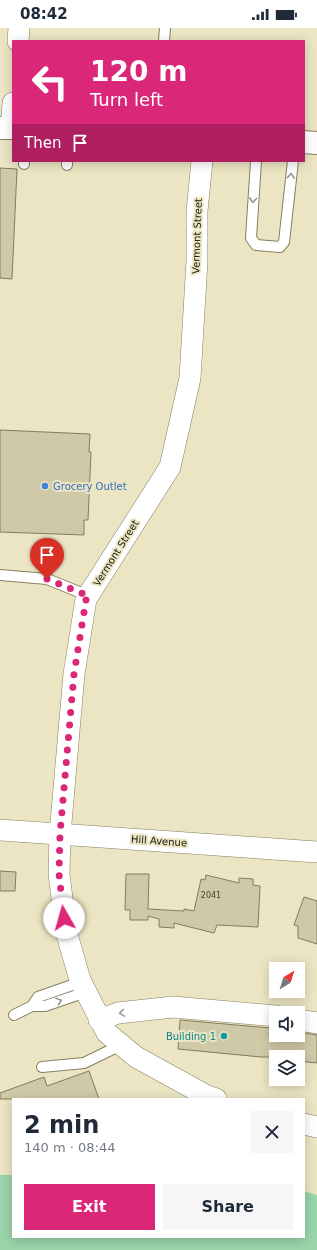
<!DOCTYPE html>
<meta charset="utf-8">
<style>
:root{--surface:#fff;--page:#f6f6f7;--text:#1f2937;--muted:#747a83;--accent:#db2777}
body{margin:0;font-family:"DejaVu Sans",sans-serif;background:var(--page);color:var(--text);height:100vh;display:flex;flex-direction:column;font-size:15px;white-space:nowrap}
*{box-sizing:border-box;margin:0}
p{font-size:13px;color:var(--muted)}
.icon{flex:none;width:22px;height:22px;fill:none;stroke:currentColor;stroke-width:2;stroke-linecap:round;stroke-linejoin:round}
.map{position:relative;flex:1;overflow:hidden}
.side{position:absolute;left:12px;top:1070px;width:293px;height:140px;display:flex;flex-direction:column;background:var(--surface);border-radius:0px;box-shadow:0 2px 10px #0003}
.side>*{flex:none}
.banner{position:absolute;left:12px;top:12px;width:293px;height:122px;border-radius:0px;box-shadow:0 2px 10px #0003;background:#db2777;color:#fff;overflow:hidden}
.needle{width:26px;rotate:38deg}
.fabs{position:absolute;left:269px;top:934px;display:grid;gap:8px}
.fabs a{display:grid;place-items:center;width:36px;height:36px;border-radius:0px;background:var(--surface);box-shadow:0 2px 10px #0003;font-size:20px}
.pin{position:absolute;display:grid;place-items:center;width:34px;height:34px;color:#fff;margin:-41px -17px;border-radius:50% 50% 50% 0;rotate:-45deg;box-shadow:0 0 4px #0007}
.pin .icon{rotate:45deg}
.me{position:absolute;width:44px;margin:-22px;rotate:353deg;stroke-linejoin:round;filter:drop-shadow(0 0 3px #0008)}
.turn{display:flex;align-items:center;gap:14px;height:84px;padding:0 12px;font-size:18px}
.turn .icon{width:52px;height:52px;stroke-width:2.5}
.turn b{display:block;font-size:28px;line-height:34px}
.then{display:flex;align-items:center;height:38px;padding:0 12px;background:#0003;gap:8px;font-size:15px}
.round{display:grid;place-items:center;flex:none;width:42px;height:42px;border-radius:0px;background:var(--page)}
.headline{display:flex;align-items:center;justify-content:space-between;height:68px;padding:0 12px}
h1{font-size:24px;font-weight:700;line-height:30px}
.action{display:flex;gap:8px;margin-top:auto;padding:8px 12px}
.action a{flex:1;height:46px;border-radius:0px;background:var(--accent);color:#fff;font-size:16px;font-weight:700;line-height:46px;text-align:center}
.action a+a{background:var(--page);color:var(--text)}
.status{display:flex;justify-content:space-between;align-items:center;height:28px;padding:0 20px;background:var(--surface);direction:ltr}
.status svg{height:11px;fill:currentColor}
.map>svg:first-child{display:block}
.green{fill:#9ad4a9}
.building{fill:#cfc9a8;stroke:#827c5d}
.lines{fill:none;stroke-linecap:round;stroke-linejoin:round}
.lane-casing{stroke:#868062;stroke-width:12}
.street-casing{stroke:#868062;stroke-width:22}
.secondary-casing{stroke:#868062;stroke-width:24}
.lane{stroke:#fff;stroke-width:10}
.street{stroke:#fff;stroke-width:21}
.secondary{stroke:#fff;stroke-width:22}
.oneway{stroke:#989792}
.route{stroke:#db2777;stroke-width:7;stroke-dasharray:0 12.6}
.shop-dot{fill:#3f7fe0;stroke:#ebe5c3;stroke-width:1.5}
.culture-dot{fill:#0f9aa8;stroke:#ebe5c3;stroke-width:1.5}
.labels{text-anchor:middle;dominant-baseline:central;stroke-width:4;stroke-linejoin:round;paint-order:stroke}
.number-label{font-size:8px;fill:#474433}
.street-label{font-size:10px;fill:#1a180c;stroke:#ebe5c3}
.shop-label{font-size:10px;fill:#366cbe;stroke:#ebe5c3;text-anchor:start}
.culture-label{font-size:10px;fill:#0d838f;stroke:#ebe5c3;text-anchor:end}
</style>
<div class="status"><b>08:42</b><svg viewBox="0 0 49 12"><path d="M0 12V9h3v3zM5 12V6h3v6zM10 12V3h3v9zM15 12V0h3v12zM26 1h20v11H26zM47 4h2v5h-2z"/></svg></div>
<div class="map">
<svg width="317" height="1222" viewBox="0 0 317 1222">
<rect width="100%" height="100%" fill="#ebe5c3"/>
<path class="green" d="M 0,1147 L 13,1147 L 13,1209 L 304,1209 L 304,1163 L 317,1167 L 317,1222 L 0,1222 Z"/>
<path class="building" d="M 0,140 L 17,141 L 12,251 L 0,250 Z
M 0,402 L 90,406 L 89,424 L 91,424 L 88,492 L 84,492 L 84,507 L 0,504 Z
M 0,843 L 16,844 L 15,863 L 0,863 Z
M 126,846 L 149,846 L 148,881 L 184,883 L 184,881 L 194,883 L 201,851 L 205,852 L 206,847 L 239,855 L 239,850 L 253,851 L 253,857 L 260,858 L 258,899 L 217,897 L 214,905 L 174,895 L 174,900 L 159,899 L 159,891 L 148,888 L 148,892 L 130,892 L 130,882 L 125,882 Z
M 304,869 L 317,873 L 317,916 L 298,910 L 298,898 L 294,897 Z
M 180,992 L 270,1000 L 269,1007 L 298,1007 L 298,1004 L 317,1007 L 317,1035 L 298,1033 L 298,1029 L 261,1029 L 178,1021 Z
M 89,1043 L 99,1071 L 0,1071 L 0,1065 L 44,1049 L 47,1058 Z"/>
<g class="lines">
<defs>
<path id="lane" d="M 164,13 L 165,0
M 256,133 L 251,210 L 256,217 L 280,219 L 284,214 L 293,133
M 24,136 L 24,133
M 67,137 L 67,133
M 0,547 L 47,551 L 89,568
M 32,978 L 45,978 L 86,964
M 14,987 L 32,978 L 38,969 L 81,954
M 42,1039 L 84,1035 L 121,1017"/>
<path id="street" d="M 18,13 L 19,0
M 11,100 L 13,75
M 202,133 L 197,183 L 197,233 L 190,350 L 170,439 L 86,571 L 74,646 L 60,806 L 59,846 L 66,903 L 80,952 L 107,1005 L 136,1029 L 207,1068 L 216,1071
M 0,802 L 317,824
M 99,992 L 118,985 L 173,979 L 276,988
M 298,992 L 317,995
M 304,1096 L 317,1099"/>
<path id="secondary" d="M 0,100 L 13,100
M 304,114 L 317,115"/>
</defs>
<use href="#lane" class="lane-casing"/>
<use href="#street" class="street-casing"/>
<use href="#secondary" class="secondary-casing"/>
<use href="#lane" class="lane"/>
<use href="#street" class="street"/>
<use href="#secondary" class="secondary"/>
</g>
<defs><path id="oneway-chevron" d="M-2-3.5L2.5 0L-2 3.5" fill="none" stroke-width="1.6" stroke-linecap="round" stroke-linejoin="round"/></defs>
<g class="oneway">
<use href="#oneway-chevron" transform="translate(291 148) rotate(-84)"/>
<use href="#oneway-chevron" transform="translate(253 172) rotate(94)"/>
<use href="#oneway-chevron" transform="translate(59 973) rotate(-19)"/>
<use href="#oneway-chevron" transform="translate(122 985) rotate(171)"/>
</g>
<g class="lines">
<path class="route" d="M 47,551 L 89,568 L 86,572 L 74,646 L 60,806 L 59,846 L 64,890"/>
</g>
<circle class="shop-dot" cx="45" cy="458" r="4"/>
<circle class="culture-dot" cx="224" cy="1008" r="4"/>
<g class="labels">
<g class="number-label">
<text x="211" y="867">2041</text>
</g>
<g class="street-label">
<text transform="translate(197 208) rotate(-88)">Vermont Street</text>
<text transform="translate(116 525) rotate(-58)">Vermont Street</text>
<text transform="translate(159 813) rotate(4)">Hill Avenue</text>
</g>
<g class="shop-label">
<text x="53" y="458">Grocery Outlet</text>
</g>
<g class="culture-label">
<text x="216" y="1008">Building 1</text>
</g>
</g>
</svg>
<div class="fabs">
<a><svg class="needle" viewBox="-14 -14 28 28"><path d="M0-13l5 13h-10z" fill="#e53935"/><path d="M0 13l5-13h-10z" fill="#747a83"/></svg></a>
<a><svg class="icon" aria-label="sound" viewBox="0 0 24 24"><path d="M4 9h4l5-4v14l-5-4H4zM17 9q2 3 0 6"/></svg></a>
<a><svg class="icon" aria-label="layers" viewBox="0 0 24 24"><path d="M12 4l9 5-9 5-9-5zM3 14l9 5 9-5"/></svg></a>
</div>
<div class="pin" style="left:47px;top:551px;background:#d93025"><svg class="icon" aria-label="arrive" viewBox="0 0 24 24"><path d="M6 21V4h12l-3 4 3 4H6"/></svg></div>
<svg class="me" style="left:64px;top:890px" viewBox="-20 -20 40 40"><circle r="19" fill="#fff"/><path d="M0-13L10 11 0 6-10 11z" fill="#db2777"/></svg>
<div class="banner">
<div class="turn"><svg class="icon" aria-label="left" viewBox="0 0 24 24"><path d="M17 20v-9H6M10 6l-5 5 5 5"/></svg><div><b>120 m</b>Turn left</div></div>
<div class="then">Then<svg class="icon" aria-label="arrive" viewBox="0 0 24 24"><path d="M6 21V4h12l-3 4 3 4H6"/></svg></div>
</div>
<section class="side">
<div class="headline"><div><h1>2 min</h1><p>140 m · 08:44</p></div><a class="round"><svg class="icon" aria-label="close" viewBox="0 0 24 24"><path d="M6 6l12 12M18 6L6 18"/></svg></a></div>
<div class="action"><a>Exit</a><a>Share</a></div>
</section>
</div>
